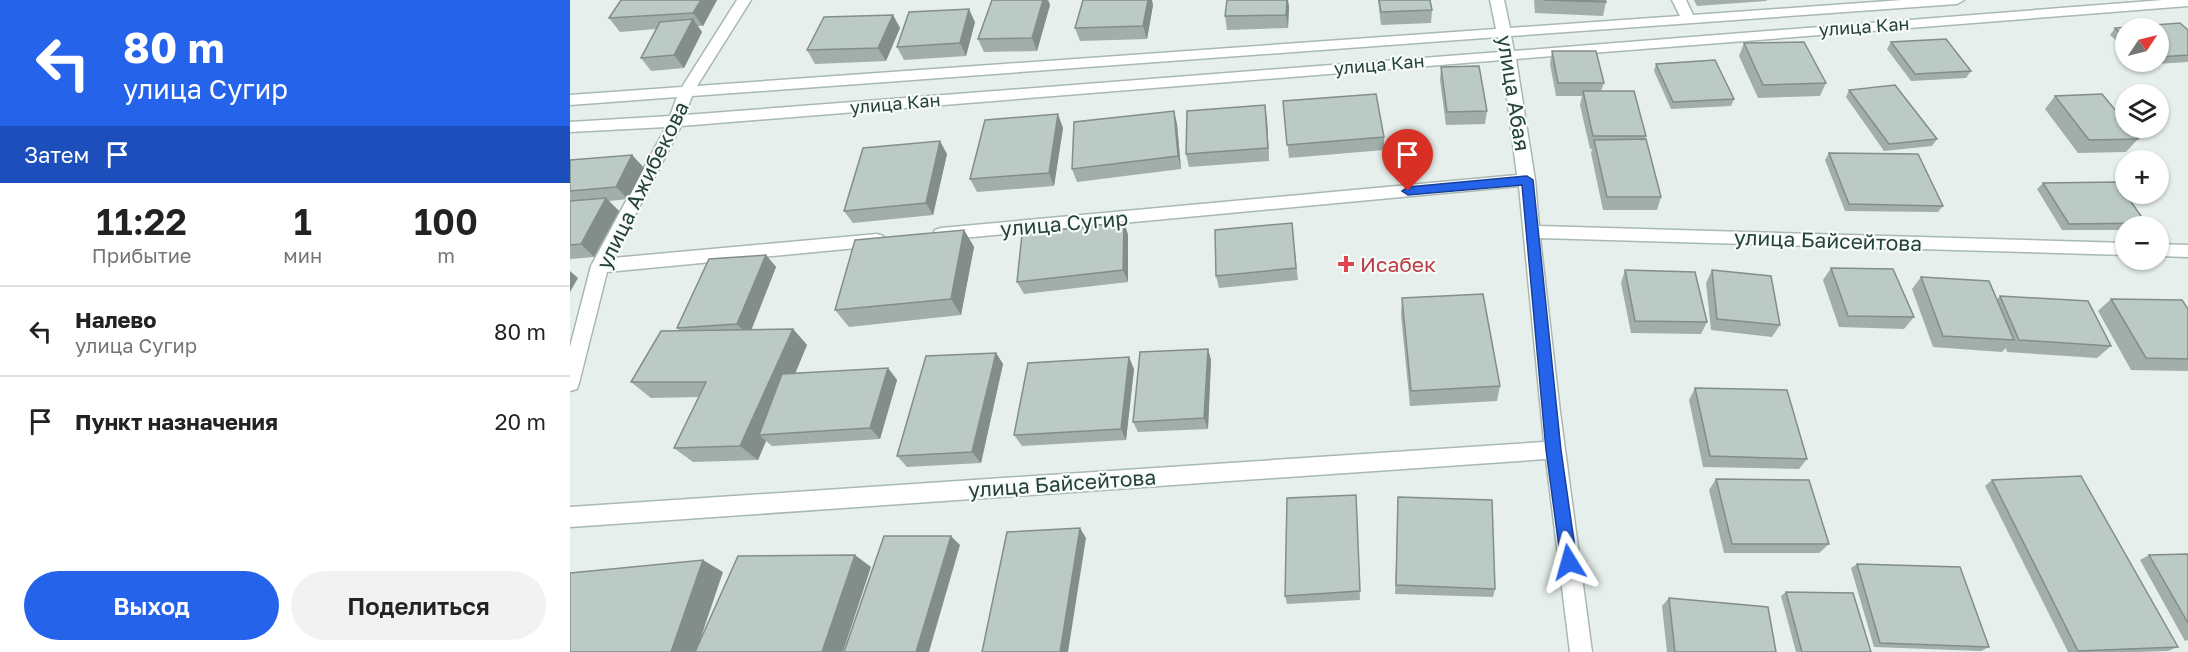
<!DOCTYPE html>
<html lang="ru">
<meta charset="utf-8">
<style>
:root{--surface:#fff;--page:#f2f2f2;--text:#222;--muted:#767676;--line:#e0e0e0;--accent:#2563eb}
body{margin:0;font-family:"Golos Text",sans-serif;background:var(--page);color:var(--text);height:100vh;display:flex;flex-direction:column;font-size:22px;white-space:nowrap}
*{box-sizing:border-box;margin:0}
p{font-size:20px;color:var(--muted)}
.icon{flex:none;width:33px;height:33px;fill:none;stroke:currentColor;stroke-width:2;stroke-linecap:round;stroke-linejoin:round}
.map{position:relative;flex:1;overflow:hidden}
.panel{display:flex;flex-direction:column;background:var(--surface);width:570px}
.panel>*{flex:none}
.banner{background:#2563eb;color:#fff;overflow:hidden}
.needle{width:39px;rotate:55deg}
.fabs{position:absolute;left:1545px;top:18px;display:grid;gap:12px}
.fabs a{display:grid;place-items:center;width:54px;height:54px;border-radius:50%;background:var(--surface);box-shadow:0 2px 4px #0004;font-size:30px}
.pin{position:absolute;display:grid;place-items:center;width:51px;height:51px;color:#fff;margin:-62px -26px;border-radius:50% 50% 50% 0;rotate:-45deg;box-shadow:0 0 6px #0007}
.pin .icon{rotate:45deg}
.me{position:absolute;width:66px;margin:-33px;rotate:352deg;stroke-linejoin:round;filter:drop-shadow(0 0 4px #0008)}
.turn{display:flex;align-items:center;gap:21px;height:126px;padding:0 24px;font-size:27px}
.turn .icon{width:78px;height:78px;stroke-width:2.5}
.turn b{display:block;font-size:42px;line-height:51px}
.then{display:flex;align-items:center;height:57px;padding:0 24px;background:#0003;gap:12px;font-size:22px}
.eta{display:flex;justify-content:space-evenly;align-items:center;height:102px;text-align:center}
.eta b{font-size:36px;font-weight:600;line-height:42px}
.button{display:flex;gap:12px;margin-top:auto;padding:12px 24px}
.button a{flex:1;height:69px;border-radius:36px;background:var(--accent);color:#fff;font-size:24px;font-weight:600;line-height:69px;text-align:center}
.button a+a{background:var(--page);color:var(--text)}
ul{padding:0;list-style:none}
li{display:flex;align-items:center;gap:18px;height:90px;padding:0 24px;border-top:2px solid var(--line)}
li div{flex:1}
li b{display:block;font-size:22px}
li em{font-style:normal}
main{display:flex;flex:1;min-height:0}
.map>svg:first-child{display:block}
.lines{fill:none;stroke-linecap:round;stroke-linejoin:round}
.minor-casing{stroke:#a8b8b2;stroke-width:3}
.minor{fill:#fff;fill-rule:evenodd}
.wall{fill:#a1aea9}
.shaded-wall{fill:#838d89}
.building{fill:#bbcac4;stroke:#838d89;stroke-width:1.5}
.route{fill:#2563eb;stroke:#184099;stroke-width:1.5}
.health-dot{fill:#e0444e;stroke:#f7fbf9;stroke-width:2}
.labels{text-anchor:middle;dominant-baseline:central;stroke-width:4.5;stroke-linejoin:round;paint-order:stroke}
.far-street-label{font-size:18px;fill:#24423a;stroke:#f7fbf9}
.street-label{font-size:21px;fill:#24423a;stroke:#f7fbf9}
.health-label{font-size:21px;fill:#be3a42;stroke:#f7fbf9;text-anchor:start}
</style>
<main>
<section class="panel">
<div class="banner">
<div class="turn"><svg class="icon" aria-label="left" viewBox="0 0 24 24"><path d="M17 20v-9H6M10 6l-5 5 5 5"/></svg><div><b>80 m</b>улица Сугир</div></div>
<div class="then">Затем<svg class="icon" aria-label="arrive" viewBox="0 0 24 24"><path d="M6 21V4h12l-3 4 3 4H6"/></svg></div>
</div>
<div class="eta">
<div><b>11:22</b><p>Прибытие</p></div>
<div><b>1</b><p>мин</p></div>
<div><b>100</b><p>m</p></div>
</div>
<ul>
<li><svg class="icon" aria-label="left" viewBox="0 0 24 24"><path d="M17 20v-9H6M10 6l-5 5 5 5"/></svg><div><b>Налево</b><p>улица Сугир</p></div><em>80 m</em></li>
<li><svg class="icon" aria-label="arrive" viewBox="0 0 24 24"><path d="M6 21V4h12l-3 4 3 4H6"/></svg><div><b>Пункт назначения</b></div><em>20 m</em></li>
</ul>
<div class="button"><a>Выход</a><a>Поделиться</a></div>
</section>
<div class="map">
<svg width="1618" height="652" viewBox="0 0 1618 652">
<rect width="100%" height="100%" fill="#e6efeb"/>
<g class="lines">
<defs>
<path id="minor" d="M 167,0 L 181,0 L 127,86 L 926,29 L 920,0 L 934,0 L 940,28 L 1110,16 L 1102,0 L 1116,0 L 1123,15 L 1332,0 L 1394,0 L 1387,4 L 941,36 L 944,51 L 1593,0 L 1618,0 L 1618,6 L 946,59 L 965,180 L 969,226 L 1556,243 L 1556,255 L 970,238 L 990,412 L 1022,652 L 1000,652 L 976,459 L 0,527 L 0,507 L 974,442 L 949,186 L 371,240 L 365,238 L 363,234 L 365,230 L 371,228 L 947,175 L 932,60 L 111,126 L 43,258 L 307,234 L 313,236 L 315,240 L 313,244 L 307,246 L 37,272 L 9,383 L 7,389 L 0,391 L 0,347 L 21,266 L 96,127 L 0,132 L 0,122 L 100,116 L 107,97 L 0,105 L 0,95 L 112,87 ZM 928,37 L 930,52 L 115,115 L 122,96 Z
M 1588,244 L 1618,245 L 1618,257 L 1588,256 Z"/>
</defs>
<use href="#minor" class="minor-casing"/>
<use href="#minor" class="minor"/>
</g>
<path class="wall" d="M 147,0 L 133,26 L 128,26 L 132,32 L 114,68 L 81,71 L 71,58 L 86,29 L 50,32 L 39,18 Z
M 422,0 L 478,0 L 480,5 L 467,51 L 414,52 L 408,39 Z
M 808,0 L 860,0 L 862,10 L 861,23 L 811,25 Z
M 964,0 L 1035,0 L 1036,2 L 1033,16 L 965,13 Z
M 1124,0 L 1197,0 L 1196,1 L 1127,6 Z
M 583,5 L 577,39 L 510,41 L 505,28 Z
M 719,6 L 718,28 L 657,30 L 655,16 Z
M 323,15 L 330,28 L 316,61 L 245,64 L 237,50 Z
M 405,22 L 396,56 L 334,60 L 327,47 Z
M 1610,23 L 1618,30 L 1618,62 L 1571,65 L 1567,62 L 1588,62 L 1588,28 L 1556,28 L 1556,50 L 1540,35 L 1545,28 Z
M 1321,42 L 1401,71 L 1396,78 L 1341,81 L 1317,49 Z
M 1174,43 L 1256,83 L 1250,96 L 1188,98 L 1169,56 Z
M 982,51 L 1034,83 L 1031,91 L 1076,136 L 1075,139 L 1091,197 L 1087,210 L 1033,210 L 1021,153 L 1022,149 L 1020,149 L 1010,105 L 1012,96 L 986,96 L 980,64 Z
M 1086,64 L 1164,99 L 1161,106 L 1101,109 L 1084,71 Z
M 871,67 L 917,111 L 915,124 L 876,125 L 870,80 Z
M 1279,90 L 1367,139 L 1362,146 L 1314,151 L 1276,97 Z
M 1485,96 L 1568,139 L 1556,152 L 1508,153 L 1475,109 Z
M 713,101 L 814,137 L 814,150 L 719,158 Z
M 697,119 L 699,161 L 619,167 L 616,154 Z
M 607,124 L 611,169 L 507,182 L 502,169 Z
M 493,128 L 484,186 L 407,192 L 400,179 Z
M 1259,153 L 1373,206 L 1368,212 L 1275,211 L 1255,160 Z
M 377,154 L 363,215 L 283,223 L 274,211 Z
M 62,155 L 74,168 L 58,199 L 39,201 L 49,211 L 24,257 L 0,259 L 0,160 Z
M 1473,183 L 1576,223 L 1573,226 L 1556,226 L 1556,230 L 1492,230 L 1467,189 Z
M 554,222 L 558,235 L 558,282 L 454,294 L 447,282 Z
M 722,223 L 728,280 L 649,288 L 646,276 Z
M 394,230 L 404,247 L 391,315 L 279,327 L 265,310 Z
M 196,255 L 206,267 L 181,330 L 223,329 L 237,345 L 225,374 L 318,368 L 327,380 L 310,439 L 202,446 L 196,441 L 188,460 L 123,462 L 104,448 L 129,397 L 81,398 L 61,382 L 110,331 L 107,328 Z
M 1261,268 L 1344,317 L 1334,329 L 1269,327 L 1253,280 Z
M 1055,270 L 1137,322 L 1131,334 L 1061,333 L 1051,283 Z
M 1142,270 L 1210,325 L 1202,337 L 1141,330 L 1136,283 Z
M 1351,277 L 1427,299 L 1430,296 L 1541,346 L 1527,358 L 1437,352 L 1436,348 L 1432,352 L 1363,347 L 1342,289 Z
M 832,298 L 930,386 L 927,401 L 840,406 L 831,315 Z
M 1541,299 L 1618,309 L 1618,371 L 1561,370 L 1528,311 Z
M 638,349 L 641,360 L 638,429 L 568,432 L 563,422 Z
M 426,353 L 433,364 L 411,463 L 337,467 L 327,456 Z
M 564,369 L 556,440 L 452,446 L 444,435 Z
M 1125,388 L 1237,459 L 1229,469 L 1133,467 L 1119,400 Z
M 1146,479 L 1259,544 L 1249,553 L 1154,553 L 1139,490 Z
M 1422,480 L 1608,647 L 1598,651 L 1568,652 L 1498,652 L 1415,486 Z
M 786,495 L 790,600 L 717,604 L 715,596 Z
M 828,497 L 925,589 L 923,597 L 825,594 Z
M 1618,554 L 1618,640 L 1615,641 L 1570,560 L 1579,555 Z
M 1287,564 L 1419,647 L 1411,651 L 1304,647 L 1281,568 Z
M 1216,592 L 1301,652 L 1226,652 L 1211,596 Z
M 1099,598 L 1206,652 L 1097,652 L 1092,606 Z"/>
<path class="shaded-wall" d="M 131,0 L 147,0 L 133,26 L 123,13 Z
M 473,0 L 478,0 L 480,5 L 467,51 L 462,38 Z
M 578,0 L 582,0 L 583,5 L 577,39 L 573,26 Z
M 717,0 L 718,0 L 719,6 L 718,28 L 716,15 Z
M 399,9 L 405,22 L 396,56 L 390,43 Z
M 323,15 L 330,28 L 316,61 L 308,48 Z
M 123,19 L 132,32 L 114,68 L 104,55 Z
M 695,105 L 697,119 L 699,161 L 698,148 Z
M 604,111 L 607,124 L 611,169 L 608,156 Z
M 488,114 L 493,128 L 484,186 L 479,173 Z
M 370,141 L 377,154 L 363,215 L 356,203 Z
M 62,155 L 74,168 L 58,199 L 46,187 Z
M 36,198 L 49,211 L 24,257 L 11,244 Z
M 554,222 L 558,235 L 558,282 L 553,270 Z
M 394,230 L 404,247 L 391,315 L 381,299 Z
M 196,255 L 206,267 L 179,336 L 167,324 Z
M 0,271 L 8,278 L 0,292 Z
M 223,329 L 237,345 L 199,435 L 189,435 L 196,441 L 188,460 L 170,446 Z
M 638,349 L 641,360 L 638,429 L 634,418 Z
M 426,353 L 433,364 L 411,463 L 402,452 Z
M 559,357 L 564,369 L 556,440 L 551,429 Z
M 318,368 L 327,380 L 310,439 L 300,428 Z
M 510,528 L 516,538 L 498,652 L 490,652 Z
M 381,536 L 390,545 L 359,652 L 346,652 Z
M 285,555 L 301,567 L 273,652 L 252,652 Z
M 133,560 L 153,572 L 126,652 L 101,652 Z"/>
<path class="building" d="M 51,0 L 131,0 L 123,13 L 39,18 Z
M 422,0 L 473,0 L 462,38 L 408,39 Z
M 513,0 L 578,0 L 573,26 L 505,28 Z
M 657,0 L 717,0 L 716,15 L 655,16 Z
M 809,0 L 860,0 L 862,10 L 811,12 Z
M 974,0 L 1035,0 L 1036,2 Z
M 399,9 L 390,43 L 327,47 L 339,12 Z
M 323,15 L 308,48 L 237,50 L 254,17 Z
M 123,19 L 104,55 L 71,58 L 90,22 Z
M 1610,23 L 1618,30 L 1618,55 L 1588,57 L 1588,28 L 1556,28 L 1556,38 L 1545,28 Z
M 1376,39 L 1401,71 L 1345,74 L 1321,42 Z
M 1234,42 L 1256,83 L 1193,85 L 1174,43 Z
M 982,51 L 1026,51 L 1034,83 L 988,83 Z
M 1145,60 L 1164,99 L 1103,102 L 1086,64 Z
M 909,66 L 917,111 L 877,112 L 871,67 Z
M 1325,85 L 1367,139 L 1319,144 L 1279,90 Z
M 1013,91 L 1064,91 L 1076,136 L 1023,136 Z
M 806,94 L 814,137 L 717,145 L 713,101 Z
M 1532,94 L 1556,123 L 1556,128 L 1559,128 L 1568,139 L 1519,140 L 1485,96 Z
M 695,105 L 698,148 L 616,154 L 617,111 Z
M 604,111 L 608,156 L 502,169 L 504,122 Z
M 488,114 L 479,173 L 400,179 L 415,120 Z
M 1076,139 L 1091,197 L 1037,197 L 1024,140 Z
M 370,141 L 356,203 L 274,211 L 293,148 Z
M 1259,153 L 1348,154 L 1373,206 L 1279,204 Z
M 62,155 L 46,187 L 0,191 L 0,160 Z
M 1547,182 L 1576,223 L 1499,224 L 1473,183 Z
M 36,198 L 11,244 L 0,245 L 0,201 Z
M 554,222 L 553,270 L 447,282 L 452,234 Z
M 722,223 L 726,268 L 646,276 L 645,230 Z
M 394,230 L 381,299 L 265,310 L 285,240 Z
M 196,255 L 167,324 L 107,328 L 139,259 Z
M 1261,268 L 1323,269 L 1344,317 L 1278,316 Z
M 1055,270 L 1125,272 L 1137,322 L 1065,321 Z
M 1142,270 L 1201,276 L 1210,325 L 1147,319 Z
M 1351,277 L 1419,281 L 1444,340 L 1373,336 Z
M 913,294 L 930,386 L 841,391 L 832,298 Z
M 1430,296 L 1518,301 L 1541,346 L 1449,340 Z
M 1541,299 L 1612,300 L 1618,309 L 1618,359 L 1576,358 Z
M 223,329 L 170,446 L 104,448 L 136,382 L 61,382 L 91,331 Z
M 638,349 L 634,418 L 563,422 L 570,352 Z
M 426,353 L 402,452 L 327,456 L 356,356 Z
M 559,357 L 551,429 L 444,435 L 458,363 Z
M 318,368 L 300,428 L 189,435 L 212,374 Z
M 1125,388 L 1217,390 L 1237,459 L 1140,456 Z
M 1511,476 L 1608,647 L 1508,651 L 1422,480 Z
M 1146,479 L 1239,480 L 1259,544 L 1162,544 Z
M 786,495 L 790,591 L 715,596 L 717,498 Z
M 828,497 L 922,500 L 925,589 L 826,585 Z
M 510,528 L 490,652 L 412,652 L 437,532 Z
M 314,536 L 381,536 L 346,652 L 274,652 Z
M 1618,554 L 1618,623 L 1579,555 Z
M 285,555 L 252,652 L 125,652 L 168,556 Z
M 133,560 L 101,652 L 0,652 L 0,573 Z
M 1287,564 L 1390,567 L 1419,647 L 1310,643 Z
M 1216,592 L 1283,593 L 1301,652 L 1232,652 Z
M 1099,598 L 1198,607 L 1206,652 L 1105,652 Z"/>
<path class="route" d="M 957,176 L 963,180 L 991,450 L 1007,562 L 1005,568 L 999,570 L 993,568 L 991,562 L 976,450 L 952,185 L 838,195 L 832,191 L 838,187 Z"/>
<path class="health-dot" d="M773 255h6v6h6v6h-6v6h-6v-6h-6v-6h6z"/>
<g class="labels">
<g class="far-street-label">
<text transform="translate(1294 26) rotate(-4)">улица Кан</text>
<text transform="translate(809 64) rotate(-5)">улица Кан</text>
<text transform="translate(325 103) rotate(-5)">улица Кан</text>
</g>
<g class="street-label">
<text transform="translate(944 93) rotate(81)">улица Абая</text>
<text transform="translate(72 185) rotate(-64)">улица Ажибекова</text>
<text transform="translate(494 223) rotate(-5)">улица Сугир</text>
<text transform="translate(1258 240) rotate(2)">улица Байсейтова</text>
<text transform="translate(492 483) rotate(-4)">улица Байсейтова</text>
</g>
<g class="health-label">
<text x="790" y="264">Иcабек</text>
</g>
</g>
</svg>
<div class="fabs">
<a><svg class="needle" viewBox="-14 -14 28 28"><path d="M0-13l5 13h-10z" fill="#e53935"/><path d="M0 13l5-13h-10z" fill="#767676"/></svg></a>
<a><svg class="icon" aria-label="layers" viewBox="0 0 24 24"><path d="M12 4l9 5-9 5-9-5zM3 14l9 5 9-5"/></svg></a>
<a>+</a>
<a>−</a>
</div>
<div class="pin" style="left:838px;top:191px;background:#d93025"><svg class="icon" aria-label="arrive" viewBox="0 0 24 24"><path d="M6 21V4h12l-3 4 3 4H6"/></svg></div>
<svg class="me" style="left:999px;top:562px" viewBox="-20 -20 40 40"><path d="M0-17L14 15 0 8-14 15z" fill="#2563eb" stroke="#fff" stroke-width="4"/></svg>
</div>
</main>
